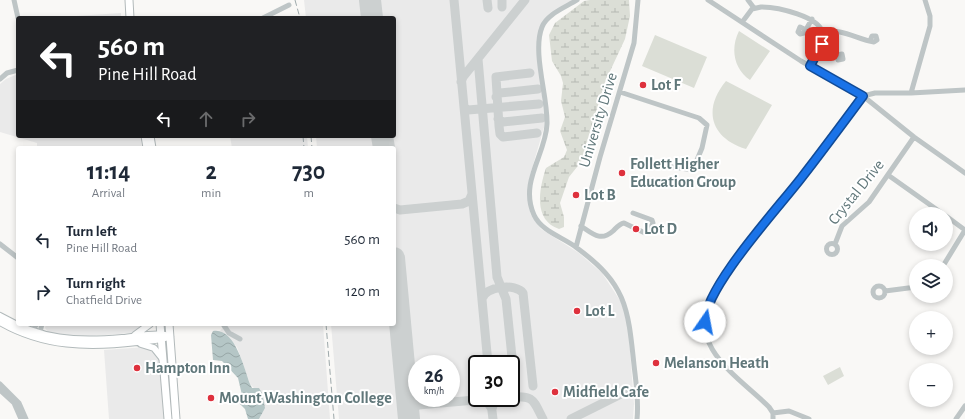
<!DOCTYPE html>
<meta charset="utf-8">
<style>
:root{--surface:#fff;--page:#f6f6f7;--text:#1f2937;--muted:#747a83}
body{margin:0;font-family:"Alegreya Sans",sans-serif;background:var(--page);color:var(--text);height:100vh;display:flex;flex-direction:column;font-size:15px;white-space:nowrap}
*{box-sizing:border-box;margin:0}
p{font-size:13px;color:var(--muted)}
.icon{flex:none;width:22px;height:22px;fill:none;stroke:currentColor;stroke-width:2;stroke-linecap:round;stroke-linejoin:round}
.map{position:relative;flex:1;overflow:hidden}
.side{position:absolute;left:16px;top:146px;width:380px;height:180px;display:flex;flex-direction:column;background:var(--surface);border-radius:4px;box-shadow:0 2px 6px #0003}
.side>*{flex:none}
.guide{position:absolute;left:16px;top:16px;width:380px;height:122px;border-radius:4px;box-shadow:0 2px 6px #0003;background:#202124;color:#fff;overflow:hidden}
.tools{position:absolute;left:909px;top:207px;display:grid;gap:8px}
.tools a{display:grid;place-items:center;width:44px;height:44px;border-radius:50%;background:var(--surface);box-shadow:0 2px 6px #0003;font-size:20px}
.speed{position:absolute;left:408px;top:355px;display:flex;gap:8px;font-size:20px;font-weight:700;text-align:center}
.speed>*{display:grid;place-content:center;width:52px;height:52px;border-radius:50%;background:var(--surface);box-shadow:0 2px 6px #0003;line-height:1}
.speed small{font-size:10px;font-weight:400}
.speed .limit{border:2px solid #111;border-radius:6px;background:#fff;color:#111}
.pin{position:absolute;display:grid;place-items:center;width:34px;height:34px;color:#fff;margin:-17px;border-radius:8px;box-shadow:0 2px 6px #0006}
.me{position:absolute;width:44px;margin:-22px;rotate:12deg;stroke-linejoin:round;filter:drop-shadow(0 0 3px #0008)}
.turn{display:flex;align-items:center;gap:14px;height:84px;padding:0 16px;font-size:18px}
.turn .icon{width:52px;height:52px;stroke-width:2.5}
.turn b{display:block;font-size:28px;line-height:34px}
.lanes{display:flex;align-items:center;height:38px;padding:0 16px;background:#0003;justify-content:center;gap:20px;direction:ltr}
.lanes .off{opacity:.35}
.eta{display:flex;justify-content:space-evenly;align-items:center;height:68px;text-align:center}
.eta b{font-size:24px;font-weight:600;line-height:28px}
ul{padding:0;list-style:none}
li{display:flex;align-items:center;gap:12px;height:52px;padding:0 16px}
li div{flex:1}
li b{display:block;font-size:15px}
li em{font-style:normal}
.map>svg:first-child{display:block}
.built{fill:#eaeaea;fill-rule:evenodd}
.wetland{fill:url(#wetland-marsh)}
.pitch{fill:#dbded6}
.water{fill:url(#water-waves)}
.lines{fill:none;stroke-linecap:round;stroke-linejoin:round}
.taxiway{stroke:#ccd0d0;stroke-width:9}
.runway{stroke:#ccd0d0;stroke-width:22}
.major-casing{stroke:#b2babb;stroke-width:8}
.highway-casing{stroke:#b2b9ba;stroke-width:9}
.minor{stroke:#bec5c6;stroke-width:5}
.major{stroke:#fff;stroke-width:6}
.highway{stroke:#fff;stroke-width:7}
.rail{stroke:#9ea9ab;stroke-width:1;stroke-dasharray:6 3;stroke-linecap:butt}
.route-casing{stroke:#114b97;stroke-width:10}
.route{stroke:#1a73e8;stroke-width:7}
.poi-dot{fill:#de313d;stroke:#fff;stroke-width:1.5}
.labels{text-anchor:middle;dominant-baseline:central;stroke-width:4;stroke-linejoin:round;paint-order:stroke}
.poi-label{font-size:16px;font-weight:bold;fill:#60777a;stroke:#fff;text-anchor:start}
.street-label{font-size:16px;fill:#60777a;stroke:#fff}
</style>
<div class="map">
<svg width="965" height="419" viewBox="0 0 965 419">
<defs>
<pattern id="wetland-marsh" width="20" height="14" patternUnits="userSpaceOnUse"><rect width="20" height="14" fill="#dbded6"/><path d="M1 5h8M5 5V1M11 12h8M15 12V8" fill="none" stroke="#b5b9b3"/></pattern>
<pattern id="water-waves" width="16" height="10" patternUnits="userSpaceOnUse"><rect width="16" height="10" fill="#b5c6c6"/><path d="M0 5q4-4 8 0t8 0" fill="none" stroke="#97a6a6"/></pattern>
</defs>
<rect width="100%" height="100%" fill="#f9f8f6"/>
<path class="built" d="M 304,0 L 573,0 L 547,16 L 537,50 L 545,124 L 530,175 L 529,208 L 531,215 L 541,229 L 579,253 L 602,273 L 621,302 L 628,323 L 634,404 L 633,419 L 339,419 L 331,324 L 394,324 L 394,148 L 317,148 L 316,136 L 394,136 L 394,18 L 306,18 ZM 417,364 L 451,364 L 451,398 L 417,398 ZM 477,364 L 511,364 L 511,398 L 477,398 Z
M 121,13 L 121,18 L 61,18 L 61,17 Z
M 18,74 L 18,136 L 140,136 L 142,148 L 37,148 L 37,143 L 0,132 L 0,84 L 6,79 Z
M 230,136 L 307,136 L 308,148 L 232,148 Z
M 46,324 L 146,324 L 139,330 L 132,333 L 78,337 L 49,333 L 45,328 Z
M 226,324 L 273,324 L 274,326 L 323,324 L 330,419 L 259,419 L 261,416 L 255,389 L 250,384 L 237,347 L 220,331 Z
M 146,347 L 157,355 L 161,363 L 165,419 L 109,419 L 104,350 Z"/>
<path class="wetland" d="M 590,0 L 629,0 L 630,16 L 625,39 L 605,82 L 581,162 L 569,177 L 560,203 L 564,217 L 564,227 L 559,229 C 533,220 539,189 546,168 L 564,157 L 567,150 L 560,131 L 565,117 L 561,101 L 563,83 L 561,76 L 552,61 L 549,35 L 555,23 L 584,1 Z"/>
<path class="pitch" d="M 739,31 L 770,51 L 750,80 C 734,69 730,49 739,31 Z
M 655,35 L 707,57 L 694,88 L 642,66 Z
M 726,81 L 772,105 L 746,149 C 711,138 702,110 726,81 Z
M 840,367 L 844,376 L 828,385 L 823,376 Z"/>
<path class="water" d="M 213,331 C 235,327 244,368 250,384 L 252,388 L 259,388 L 262,393 L 265,408 L 259,419 L 248,419 L 245,409 L 239,403 L 239,400 L 242,395 L 238,378 L 222,361 L 213,360 L 211,335 Z"/>
<g class="lines">
<path class="taxiway" d="M 454,0 L 488,364
M 487,0 L 488,8
M 502,0 L 502,7
M 478,59 L 497,277 L 506,299 L 515,386 L 511,394
M 530,73 L 496,77 L 499,126 L 500,134 L 503,137 L 537,133
M 461,82 L 463,77 L 525,0
M 496,97 L 500,93 L 538,89
M 464,107 L 468,110 L 539,104
M 498,119 L 503,122 L 542,118
M 394,208 L 400,210 L 462,204 L 469,201 L 472,194
M 482,299 C 485,286 516,283 523,293 L 533,386
M 407,395 L 411,403 L 418,405 L 498,398
M 511,397 C 534,395 533,400 543,419
M 482,399 L 488,403 L 492,409 L 494,402 L 500,398
M 491,403 L 493,419
M 409,419 L 412,410 L 418,405
M 571,419 L 627,391"/>
<path class="runway" d="M 370,0 L 372,18
M 382,136 L 384,148
M 394,258 L 409,419"/>
<defs>
<path id="major" d="M 0,316 C 42,340 75,342 122,338 C 136,337 150,333 165,335
M 0,322 C 43,347 89,348 137,342 C 148,340 160,341 170,336
M 135,335 L 150,324
M 141,344 L 154,348 L 162,358"/>
<path id="highway" d="M 129,0 L 130,18
M 145,136 L 147,148
M 150,136 L 152,148
M 160,324 L 168,419
M 169,324 L 176,419"/>
</defs>
<use href="#major" class="major-casing"/>
<use href="#highway" class="highway-casing"/>
<path class="minor" d="M 14,0 L 18,18
M 577,0 C 566,7 547,14 542,27 C 532,52 548,97 547,124 C 546,154 519,182 534,215 C 542,232 563,237 577,248 C 626,284 628,307 634,365 C 636,383 639,401 637,419
M 708,0 L 801,61 L 863,96 L 914,137 L 965,173
M 748,0 L 754,8
M 263,18 L 289,5
M 743,21 L 752,9 L 761,7 C 776,7 822,16 823,35 C 824,46 815,57 810,66
M 806,30 L 800,27 L 798,32 L 800,34 L 804,33 L 812,19
M 823,33 C 841,27 856,39 874,42 L 877,40 L 876,36 L 872,36 L 870,41
M 821,46 L 837,55 L 838,60 L 843,59 L 842,54 L 837,55
M 0,79 L 7,73 L 18,70
M 620,92 L 699,118 L 707,125 L 702,148 L 694,167 L 687,169 L 658,165
M 911,93 L 930,26 L 930,16 L 925,0
M 888,175 L 943,214
M 946,216 L 965,230
M 581,226 C 593,234 601,242 613,231 C 617,227 619,224 624,223 L 645,233 L 648,232 L 653,223 L 652,220 L 633,213
M826.5 249a5.5 5.5 0 1 1 11 0a5.5 5.5 0 1 1-11 0Z
M 0,244 L 18,258
M 835,244 L 842,226 L 869,202 L 914,137
M 576,247 L 600,157 L 634,43 L 638,0
M 943,266 L 965,230
M873 292a6 6 0 1 1 12 0a6 6 0 1 1-12 0Z
M 885,291 L 916,287
M 223,324 L 229,333 L 240,339
M 29,330 L 34,328 L 37,324
M 39,336 L 42,324
M 0,384 L 19,403 L 26,419
M 0,390 L 14,403 L 21,419
M 773,413 L 789,411 L 809,419
M 773,419 L 773,413 L 769,407 C 739,377 686,347 711,297 L 767,218 L 802,177 L 863,96 L 875,93 L 911,93 L 965,90
M 956,419 L 965,406"/>
<use href="#major" class="major"/>
<use href="#highway" class="highway"/>
<path class="rail" d="M 295,0 L 300,18
M 303,136 L 304,148
M 311,136 L 312,148
M 326,324 L 334,419"/>
</g>
<g class="lines">
<defs>
<path id="route" d="M 705,322 C 704,288 780,206 802,177 C 823,150 843,123 863,96 L 810,66 L 822,44"/>
</defs>
<use href="#route" class="route-casing"/>
<use href="#route" class="route"/>
</g>
<g class="poi-dot">
<circle cx="643" cy="85" r="4"/>
<circle cx="622" cy="173" r="4"/>
<circle cx="576" cy="195" r="4"/>
<circle cx="636" cy="229" r="4"/>
<circle cx="577" cy="311" r="4"/>
<circle cx="656" cy="363" r="4"/>
<circle cx="137" cy="368" r="4"/>
<circle cx="555" cy="392" r="4"/>
<circle cx="211" cy="398" r="4"/>
</g>
<g class="labels">
<g class="poi-label">
<text x="651" y="85">Lot F</text>
<text x="630" y="164">Follett Higher<tspan x="630" dy="18">Education Group</tspan></text>
<text x="584" y="195">Lot B</text>
<text x="644" y="229">Lot D</text>
<text x="585" y="311">Lot L</text>
<text x="664" y="363">Melanson Heath</text>
<text x="145" y="368">Hampton Inn</text>
<text x="563" y="392">Midfield Cafe</text>
<text x="219" y="398">Mount Washington College</text>
</g>
<g class="street-label">
<text transform="translate(598 120) rotate(-73)">University Drive</text>
<text transform="translate(856 192) rotate(-51)">Crystal Drive</text>
</g>
</g>
</svg>
<div class="tools">
<a><svg class="icon" aria-label="sound" viewBox="0 0 24 24"><path d="M4 9h4l5-4v14l-5-4H4zM17 9q2 3 0 6"/></svg></a>
<a><svg class="icon" aria-label="layers" viewBox="0 0 24 24"><path d="M12 4l9 5-9 5-9-5zM3 14l9 5 9-5"/></svg></a>
<a>+</a>
<a>−</a>
</div>
<div class="speed"><div>26<small>km/h</small></div><div class="limit">30</div></div>
<div class="pin" style="left:822px;top:44px;background:#d93025"><svg class="icon" aria-label="arrive" viewBox="0 0 24 24"><path d="M6 21V4h12l-3 4 3 4H6"/></svg></div>
<svg class="me" style="left:705px;top:322px" viewBox="-20 -20 40 40"><circle r="19" fill="#fff"/><path d="M0-13L10 11 0 6-10 11z" fill="#1a73e8"/></svg>
<div class="guide">
<div class="turn"><svg class="icon" aria-label="left" viewBox="0 0 24 24"><path d="M17 20v-9H6M10 6l-5 5 5 5"/></svg><div><b>560 m</b>Pine Hill Road</div></div>
<div class="lanes"><svg class="icon" aria-label="left" viewBox="0 0 24 24"><path d="M17 20v-9H6M10 6l-5 5 5 5"/></svg><svg class="icon off" aria-label="ahead" viewBox="0 0 24 24"><path d="M12 20V5M6 11l6-6 6 6"/></svg><svg class="icon off" aria-label="right" viewBox="0 0 24 24"><path d="M7 20v-9h11M14 6l5 5-5 5"/></svg></div>
</div>
<section class="side">
<div class="eta">
<div><b>11:14</b><p>Arrival</p></div>
<div><b>2</b><p>min</p></div>
<div><b>730</b><p>m</p></div>
</div>
<ul>
<li><svg class="icon" aria-label="left" viewBox="0 0 24 24"><path d="M17 20v-9H6M10 6l-5 5 5 5"/></svg><div><b>Turn left</b><p>Pine Hill Road</p></div><em>560 m</em></li>
<li><svg class="icon" aria-label="right" viewBox="0 0 24 24"><path d="M7 20v-9h11M14 6l5 5-5 5"/></svg><div><b>Turn right</b><p>Chatfield Drive</p></div><em>120 m</em></li>
</ul>
</section>
</div>
